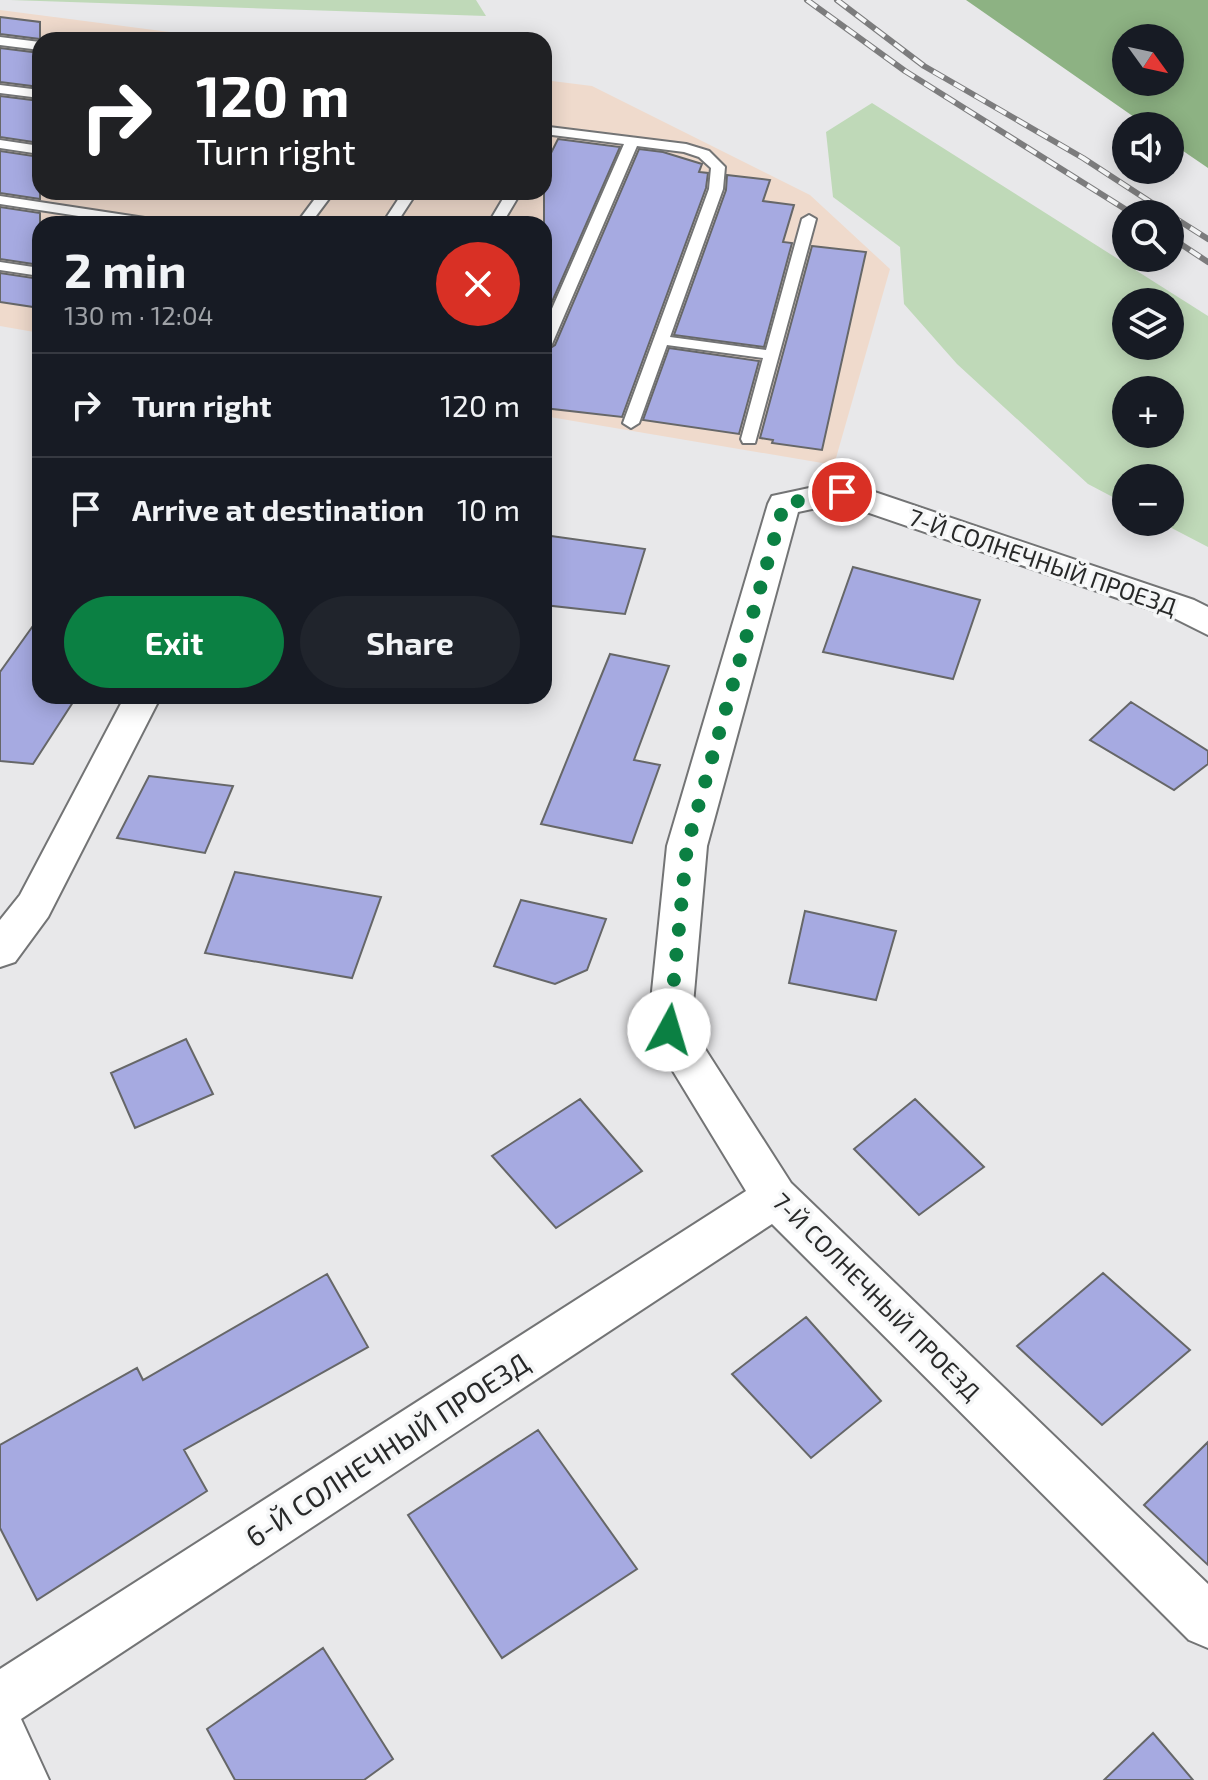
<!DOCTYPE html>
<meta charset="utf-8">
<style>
:root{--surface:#171b24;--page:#20242c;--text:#f1f3f6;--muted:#9ea1a6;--line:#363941;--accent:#0b8043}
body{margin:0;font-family:"Exo 2",sans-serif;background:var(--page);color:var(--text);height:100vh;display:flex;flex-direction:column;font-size:30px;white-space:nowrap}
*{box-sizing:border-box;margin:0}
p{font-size:26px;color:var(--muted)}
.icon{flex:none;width:44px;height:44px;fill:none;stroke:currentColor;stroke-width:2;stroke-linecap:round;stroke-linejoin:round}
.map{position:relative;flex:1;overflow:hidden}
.side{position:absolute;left:32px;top:216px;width:520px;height:488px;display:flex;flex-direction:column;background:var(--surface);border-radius:24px;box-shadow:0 4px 20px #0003}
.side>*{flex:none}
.top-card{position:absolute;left:32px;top:32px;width:520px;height:168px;border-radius:24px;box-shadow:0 4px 20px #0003;background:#202124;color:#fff;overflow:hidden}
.needle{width:52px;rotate:123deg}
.tools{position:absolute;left:1112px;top:24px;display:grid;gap:16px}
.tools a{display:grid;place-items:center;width:72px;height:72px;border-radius:50%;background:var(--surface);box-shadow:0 4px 20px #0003;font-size:40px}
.pin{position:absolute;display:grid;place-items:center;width:68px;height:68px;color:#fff;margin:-34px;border:4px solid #fff;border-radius:50%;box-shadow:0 2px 8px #0007}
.me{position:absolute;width:88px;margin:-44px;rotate:6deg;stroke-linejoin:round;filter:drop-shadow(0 0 6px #0008)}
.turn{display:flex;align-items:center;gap:28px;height:168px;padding:0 32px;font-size:36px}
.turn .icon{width:104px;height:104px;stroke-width:2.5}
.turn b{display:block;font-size:56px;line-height:68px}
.round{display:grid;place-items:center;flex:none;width:84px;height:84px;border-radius:42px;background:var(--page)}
.head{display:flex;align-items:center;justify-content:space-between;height:136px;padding:0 32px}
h1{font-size:48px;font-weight:700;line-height:60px}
.action{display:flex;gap:16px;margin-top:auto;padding:16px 32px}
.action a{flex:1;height:92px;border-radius:48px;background:var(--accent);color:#fff;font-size:32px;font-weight:700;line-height:92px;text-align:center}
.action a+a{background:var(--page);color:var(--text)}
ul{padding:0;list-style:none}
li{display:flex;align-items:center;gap:24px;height:104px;padding:0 32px;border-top:2px solid var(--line)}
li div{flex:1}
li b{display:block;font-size:30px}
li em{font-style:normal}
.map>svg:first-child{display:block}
.industrial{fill:#efdacc}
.green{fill:#bfd9b8;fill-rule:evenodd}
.forest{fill:#8db283;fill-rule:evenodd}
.building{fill:#a6aae1;stroke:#666768;stroke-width:2}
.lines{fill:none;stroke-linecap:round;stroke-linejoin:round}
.service-casing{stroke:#737475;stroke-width:4}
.minor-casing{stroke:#737475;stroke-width:4}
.service{fill:#fff;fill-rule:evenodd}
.minor{fill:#fff;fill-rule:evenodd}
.rail-casing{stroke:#7c7c7d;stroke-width:6}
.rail{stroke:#f5f6f7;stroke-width:4;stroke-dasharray:12;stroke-linecap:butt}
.route{stroke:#0b8043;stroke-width:14;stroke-dasharray:0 25.2}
.labels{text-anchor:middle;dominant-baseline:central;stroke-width:7;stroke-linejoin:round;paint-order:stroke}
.street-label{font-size:24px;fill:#282929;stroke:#f5f6f7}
.near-street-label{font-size:28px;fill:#282929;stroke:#f5f6f7}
</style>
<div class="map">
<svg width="1208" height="1780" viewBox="0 0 1208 1780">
<rect width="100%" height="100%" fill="#e8e8ea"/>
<path class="industrial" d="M 0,10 L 231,40 L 40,40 L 40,192 L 544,192 L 544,80 L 592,86 L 810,195 L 890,269 L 834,465 L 544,416 L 544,224 L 40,224 L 40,333 L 0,326 Z"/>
<path class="green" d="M 10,0 L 476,0 L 486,16 Z
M 872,103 L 1208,316 L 1208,547 L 1160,522 L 1170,522 L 1170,478 L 1126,478 L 1126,504 L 1088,484 L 957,364 L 904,304 L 900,247 L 833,197 L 826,132 ZM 1126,302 L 1170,302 L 1170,346 L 1126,346 ZM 1126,390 L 1170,390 L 1170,434 L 1126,434 Z"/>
<path class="forest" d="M 966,0 L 1208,0 L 1208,168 L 1170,142 L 1170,126 L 1147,126 ZM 1126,38 L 1170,38 L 1170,82 L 1126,82 Z"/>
<path class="building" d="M 0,17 L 40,22 L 40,39 L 0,34 Z
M 0,48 L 40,53 L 40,87 L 0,82 Z
M 0,96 L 40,101 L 40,143 L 0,137 Z
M 558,139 L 620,147 L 544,320 L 544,167 Z
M 639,149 L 663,152 L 702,164 L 699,172 L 708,173 L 706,188 L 622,417 L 544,408 L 544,352 L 555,345 Z
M 0,151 L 40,157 L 40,199 L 0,193 Z
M 727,175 L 770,180 L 763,201 L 794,205 L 783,242 L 792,243 L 764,347 L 674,335 L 726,190 Z
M 0,207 L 40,213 L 40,265 L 0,259 Z
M 812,246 L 866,252 L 822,450 L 772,443 L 773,440 L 760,438 Z
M 0,273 L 40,279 L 40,308 L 0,302 Z
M 669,348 L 759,361 L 739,434 L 643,420 Z
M 551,536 L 645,549 L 625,614 L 544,605 L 544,553 Z
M 853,567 L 980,600 L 953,679 L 823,652 Z
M 40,616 L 40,696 L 77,696 L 33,764 L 0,761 L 0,672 Z
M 610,654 L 669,666 L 634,760 L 660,765 L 632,843 L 541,824 Z
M 1131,702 L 1208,751 L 1208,764 L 1174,790 L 1090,740 Z
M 149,776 L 233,786 L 205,853 L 117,838 Z
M 235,872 L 381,897 L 352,978 L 205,953 Z
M 521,900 L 606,919 L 587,970 L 555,984 L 494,966 Z
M 805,911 L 896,931 L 876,1000 L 789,983 Z
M 186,1039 L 213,1094 L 135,1128 L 111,1073 Z
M 580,1099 L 642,1171 L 556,1228 L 492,1156 Z
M 915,1099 L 984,1167 L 919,1215 L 854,1149 Z
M 1103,1273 L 1190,1350 L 1102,1425 L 1017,1346 Z
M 327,1274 L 368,1347 L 184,1450 L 207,1491 L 37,1600 L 0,1528 L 0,1445 L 137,1368 L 143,1380 Z
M 806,1317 L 881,1401 L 811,1458 L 732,1374 Z
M 538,1430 L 637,1569 L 502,1658 L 408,1515 Z
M 1208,1442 L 1208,1565 L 1144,1505 Z
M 323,1648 L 393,1759 L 364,1780 L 235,1780 L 207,1729 Z
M 1153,1733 L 1193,1780 L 1104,1780 Z"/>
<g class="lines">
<defs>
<path id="service" d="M 0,37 L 40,42 L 40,50 L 0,45 Z
M 0,85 L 40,90 L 40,98 L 0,93 Z
M 549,127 L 686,144 L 709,151 L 725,167 L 723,189 L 670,337 L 766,350 L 802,219 L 809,215 L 816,219 L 755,443 L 743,443 L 741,439 L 763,358 L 667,345 L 639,423 L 631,428 L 623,423 L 709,189 L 711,168 L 699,157 L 684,152 L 637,146 L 552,344 L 544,349 L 544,327 L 624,144 L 544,134 L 544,129 Z
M 0,140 L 40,146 L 40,154 L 0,148 Z
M 320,192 L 334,192 L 310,224 L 296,224 Z
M 403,192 L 417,192 L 396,224 L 382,224 Z
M 507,192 L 521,192 L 502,224 L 488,224 Z
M 0,196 L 158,220 L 165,224 L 131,224 L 0,204 Z
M 0,262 L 40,268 L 40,276 L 0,270 Z"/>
<path id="minor" d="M 842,481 L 1194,600 L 1208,607 L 1208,635 L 1170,616 L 840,503 L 798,512 L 707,846 L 691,1027 L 791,1183 L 1208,1584 L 1208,1648 L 1189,1640 L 772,1224 L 21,1719 L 49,1780 L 0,1780 L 0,1669 L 746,1191 L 648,1030 L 667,846 L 768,504 L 772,496 Z
M 125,696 L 161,696 L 48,917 L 15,962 L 0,967 L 0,920 L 20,895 Z"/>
</defs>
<use href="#service" class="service-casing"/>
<use href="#minor" class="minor-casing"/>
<use href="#service" class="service"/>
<use href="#minor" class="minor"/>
<defs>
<path id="rail" d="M 807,0 L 905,71 L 1133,214
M 837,0 L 924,66 L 1083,158 L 1169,214
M 1170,215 L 1208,239
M 1170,237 L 1208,262"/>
</defs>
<use href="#rail" class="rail-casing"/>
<use href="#rail" class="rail"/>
</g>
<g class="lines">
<path class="route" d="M 669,1030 L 687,846 L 784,504 L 842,492"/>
</g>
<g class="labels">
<g class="street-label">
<text transform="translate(1043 561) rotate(19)">7-Й СОЛНЕЧНЫЙ ПРОЕЗД</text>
<text transform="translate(877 1296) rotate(45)">7-Й СОЛНЕЧНЫЙ ПРОЕЗД</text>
</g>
<g class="near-street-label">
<text transform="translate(387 1449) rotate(-33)">6-Й СОЛНЕЧНЫЙ ПРОЕЗД</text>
</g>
</g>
</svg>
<div class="tools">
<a><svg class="needle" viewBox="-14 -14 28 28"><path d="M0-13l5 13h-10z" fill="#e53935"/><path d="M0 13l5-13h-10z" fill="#9ea1a6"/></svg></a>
<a><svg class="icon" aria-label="sound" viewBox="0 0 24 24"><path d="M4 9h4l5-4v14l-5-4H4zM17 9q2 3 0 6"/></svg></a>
<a><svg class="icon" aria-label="search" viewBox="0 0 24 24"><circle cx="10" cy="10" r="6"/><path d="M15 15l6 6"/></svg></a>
<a><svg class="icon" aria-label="layers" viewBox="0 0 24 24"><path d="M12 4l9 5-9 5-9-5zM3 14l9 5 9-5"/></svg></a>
<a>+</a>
<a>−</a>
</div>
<div class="pin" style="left:842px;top:492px;background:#d93025"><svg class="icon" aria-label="arrive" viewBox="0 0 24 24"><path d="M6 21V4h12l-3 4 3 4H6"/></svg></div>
<svg class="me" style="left:669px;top:1030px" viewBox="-20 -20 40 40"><circle r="19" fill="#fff"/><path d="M0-13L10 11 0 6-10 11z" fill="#0b8043"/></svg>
<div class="top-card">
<div class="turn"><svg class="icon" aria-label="right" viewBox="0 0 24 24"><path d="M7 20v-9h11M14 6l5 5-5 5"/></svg><div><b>120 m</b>Turn right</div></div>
</div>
<section class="side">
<div class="head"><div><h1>2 min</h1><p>130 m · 12:04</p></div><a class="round" style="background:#d93025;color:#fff"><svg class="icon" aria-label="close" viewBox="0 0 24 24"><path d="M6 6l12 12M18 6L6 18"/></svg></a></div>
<ul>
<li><svg class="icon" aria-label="right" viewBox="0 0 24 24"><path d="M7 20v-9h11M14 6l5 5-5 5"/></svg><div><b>Turn right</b></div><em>120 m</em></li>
<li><svg class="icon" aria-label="arrive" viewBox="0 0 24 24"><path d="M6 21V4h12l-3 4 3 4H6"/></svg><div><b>Arrive at destination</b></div><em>10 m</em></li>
</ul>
<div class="action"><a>Exit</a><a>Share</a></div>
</section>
</div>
